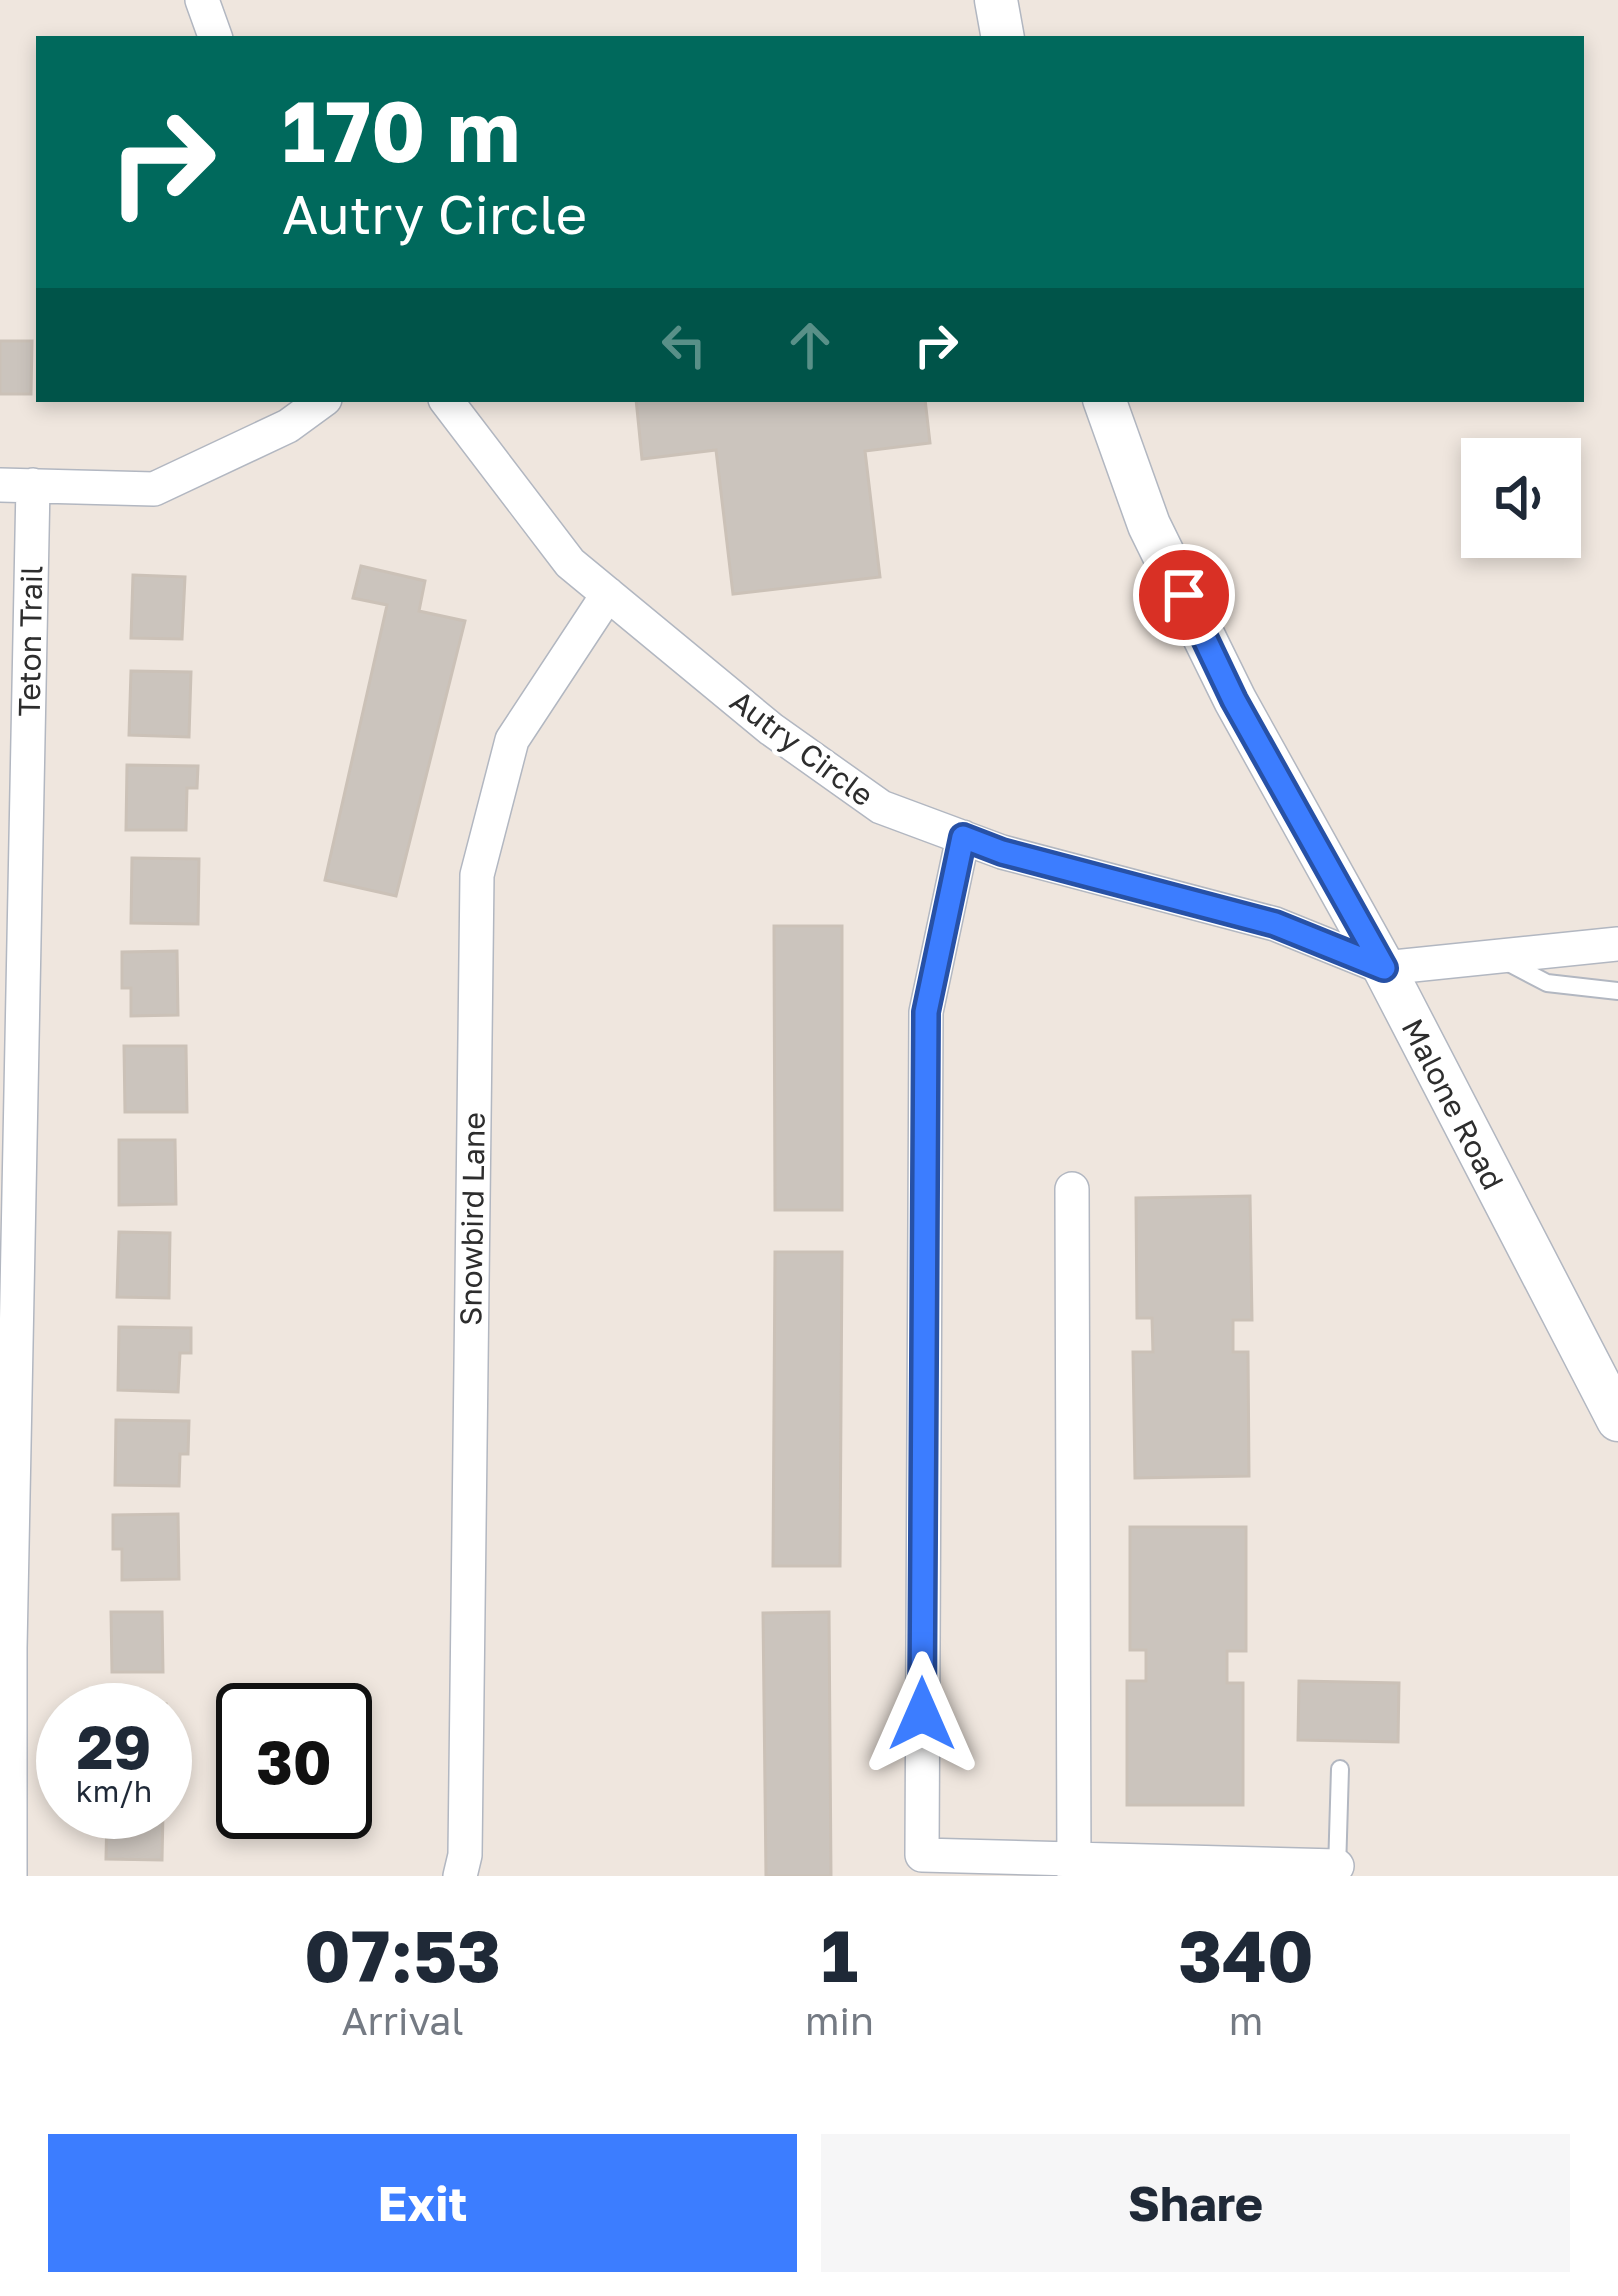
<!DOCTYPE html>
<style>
:root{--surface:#fff;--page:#f6f6f7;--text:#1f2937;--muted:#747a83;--accent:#3c7dff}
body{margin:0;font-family:"Golos Text",sans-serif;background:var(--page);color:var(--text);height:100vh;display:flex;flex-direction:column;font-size:45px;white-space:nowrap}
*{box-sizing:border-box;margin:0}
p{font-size:39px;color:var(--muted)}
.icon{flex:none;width:66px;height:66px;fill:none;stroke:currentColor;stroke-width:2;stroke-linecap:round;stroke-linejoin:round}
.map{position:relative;height:1876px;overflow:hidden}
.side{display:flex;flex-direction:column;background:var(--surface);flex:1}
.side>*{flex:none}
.top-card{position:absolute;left:36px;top:36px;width:1548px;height:366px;border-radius:0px;box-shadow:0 6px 18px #0003;background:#00695c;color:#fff;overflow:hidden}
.fabs{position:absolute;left:1461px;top:438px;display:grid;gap:24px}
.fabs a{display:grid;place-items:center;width:120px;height:120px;border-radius:0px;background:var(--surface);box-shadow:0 6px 18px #0003;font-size:60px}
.speed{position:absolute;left:36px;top:1683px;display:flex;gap:24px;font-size:60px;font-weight:700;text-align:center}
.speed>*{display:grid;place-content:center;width:156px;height:156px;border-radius:50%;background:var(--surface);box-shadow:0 6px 18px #0003;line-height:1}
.speed small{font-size:30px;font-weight:400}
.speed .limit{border:6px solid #111;border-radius:18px;background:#fff;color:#111}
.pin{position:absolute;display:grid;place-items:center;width:102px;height:102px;color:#fff;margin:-51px;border:6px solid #fff;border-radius:50%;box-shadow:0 3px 12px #0007}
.me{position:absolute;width:132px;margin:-66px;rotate:0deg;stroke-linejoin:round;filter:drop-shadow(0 0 9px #0008)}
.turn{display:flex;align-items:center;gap:42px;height:252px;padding:0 48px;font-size:54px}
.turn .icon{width:156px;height:156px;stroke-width:2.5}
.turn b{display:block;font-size:84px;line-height:102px}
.lanes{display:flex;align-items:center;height:114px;padding:0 48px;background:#0003;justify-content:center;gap:60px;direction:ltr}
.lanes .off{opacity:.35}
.eta{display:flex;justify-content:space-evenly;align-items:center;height:204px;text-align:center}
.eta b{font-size:72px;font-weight:700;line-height:84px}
.primary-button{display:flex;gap:24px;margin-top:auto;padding:24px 48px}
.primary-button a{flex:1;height:138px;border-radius:0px;background:var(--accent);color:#fff;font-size:48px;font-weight:700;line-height:138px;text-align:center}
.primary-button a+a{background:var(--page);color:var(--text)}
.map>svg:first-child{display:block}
.building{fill:#cbc4bd;stroke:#cbc1b7;stroke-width:3}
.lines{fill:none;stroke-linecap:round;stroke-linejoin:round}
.service-casing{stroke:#b2b7c1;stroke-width:20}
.minor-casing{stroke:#b2b7c1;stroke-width:36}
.tertiary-casing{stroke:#b2b7c1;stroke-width:45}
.service{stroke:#fff;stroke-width:16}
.minor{stroke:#fff;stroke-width:33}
.tertiary{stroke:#fff;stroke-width:42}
.route-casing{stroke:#2751a6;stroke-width:30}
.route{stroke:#3c7dff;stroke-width:21}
.labels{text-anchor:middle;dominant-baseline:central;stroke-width:9;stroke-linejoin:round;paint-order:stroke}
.street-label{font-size:30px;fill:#2d2d2d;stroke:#fff}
</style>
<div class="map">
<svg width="1618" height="1876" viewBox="0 0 1618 1876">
<rect width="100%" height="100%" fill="#efe6de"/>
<path class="building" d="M 0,341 L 32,341 L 31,394 L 0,394 Z
M 636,399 L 925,399 L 930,443 L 865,451 L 880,577 L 733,594 L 716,450 L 642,459 Z
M 361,566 L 425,581 L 419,611 L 465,621 L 396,896 L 325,880 L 387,605 L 353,598 Z
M 133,575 L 185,577 L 182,639 L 131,638 Z
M 131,671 L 191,672 L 189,737 L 129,735 Z
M 127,765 L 198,766 L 197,788 L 187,788 L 186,830 L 126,830 Z
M 132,858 L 199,859 L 198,924 L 131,923 Z
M 774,926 L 842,926 L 842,1210 L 775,1210 Z
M 177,951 L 178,1015 L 131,1016 L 131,988 L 122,988 L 122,952 Z
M 124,1046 L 186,1046 L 187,1112 L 125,1112 Z
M 119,1140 L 175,1140 L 176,1204 L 119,1205 Z
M 1250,1196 L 1252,1320 L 1233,1320 L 1233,1352 L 1248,1352 L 1249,1476 L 1135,1478 L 1133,1352 L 1153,1352 L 1152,1318 L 1137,1318 L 1136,1198 Z
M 119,1232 L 170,1233 L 169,1298 L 117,1297 Z
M 775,1252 L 842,1252 L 840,1566 L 773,1566 Z
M 119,1327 L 191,1328 L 191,1353 L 180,1353 L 178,1392 L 118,1390 Z
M 116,1420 L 189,1421 L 188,1454 L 180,1454 L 179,1486 L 115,1485 Z
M 178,1514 L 179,1579 L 122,1580 L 122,1549 L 113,1549 L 113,1515 Z
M 1130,1527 L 1246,1527 L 1246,1651 L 1227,1651 L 1227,1683 L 1243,1683 L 1243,1805 L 1127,1805 L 1127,1681 L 1146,1681 L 1146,1650 L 1130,1650 Z
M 111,1612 L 162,1612 L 163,1672 L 112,1672 Z
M 829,1612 L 831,1876 L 766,1876 L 763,1613 Z
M 1299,1681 L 1399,1683 L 1398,1742 L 1298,1740 Z
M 166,1704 L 168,1767 L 165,1767 L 165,1710 L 113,1710 L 113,1705 Z
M 107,1812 L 163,1812 L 162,1860 L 106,1859 Z"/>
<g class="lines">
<defs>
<path id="service" d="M 1505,961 L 1547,983 L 1618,991
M 1337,1870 L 1340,1769"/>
<path id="minor" d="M 202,0 L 216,39
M 445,399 L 570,563 L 771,729 L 881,807 L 1002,852 L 1275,924 L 1384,968 L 1618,944
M 0,485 L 154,489 L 288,426 L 325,399
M 963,837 L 926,1012 L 922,1855 L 1337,1866
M 1072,1189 L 1074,1876
M 10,1876 L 10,1648 L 33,485
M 460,1876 L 465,1855 L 477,875 L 512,740 L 608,594"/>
<path id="tertiary" d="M 996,0 L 1003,39
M 1104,399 L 1149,525 L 1235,700 L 1384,968 L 1618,1420"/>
</defs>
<use href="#service" class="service-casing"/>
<use href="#minor" class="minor-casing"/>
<use href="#tertiary" class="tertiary-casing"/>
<use href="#service" class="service"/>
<use href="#minor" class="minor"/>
<use href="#tertiary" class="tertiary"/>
</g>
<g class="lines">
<defs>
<path id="route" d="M 922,1714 L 926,1012 L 963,837 L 1002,852 L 1275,924 L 1384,968 L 1234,700 L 1184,595"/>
</defs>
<use href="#route" class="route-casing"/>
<use href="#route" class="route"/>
</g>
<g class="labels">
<g class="street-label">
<text transform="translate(30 641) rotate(-89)">Teton Trail</text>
<text transform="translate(802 748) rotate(37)">Autry Circle</text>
<text transform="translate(1453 1104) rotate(63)">Malone Road</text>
<text transform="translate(472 1219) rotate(-89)">Snowbird Lane</text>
</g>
</g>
</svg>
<div class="fabs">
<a><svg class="icon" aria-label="sound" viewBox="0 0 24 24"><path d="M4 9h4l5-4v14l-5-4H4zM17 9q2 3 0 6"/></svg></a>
</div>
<div class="speed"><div>29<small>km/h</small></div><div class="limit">30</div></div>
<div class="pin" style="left:1184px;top:595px;background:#d93025"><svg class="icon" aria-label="arrive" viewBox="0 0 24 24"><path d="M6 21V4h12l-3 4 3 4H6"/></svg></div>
<svg class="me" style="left:922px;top:1714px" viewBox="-20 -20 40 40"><path d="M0-17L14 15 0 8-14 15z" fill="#3c7dff" stroke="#fff" stroke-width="4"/></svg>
<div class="top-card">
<div class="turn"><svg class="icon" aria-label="right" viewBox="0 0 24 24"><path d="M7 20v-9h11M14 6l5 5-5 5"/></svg><div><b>170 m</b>Autry Circle</div></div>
<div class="lanes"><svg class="icon off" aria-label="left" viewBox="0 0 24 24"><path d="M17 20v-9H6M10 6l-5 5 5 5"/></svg><svg class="icon off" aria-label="ahead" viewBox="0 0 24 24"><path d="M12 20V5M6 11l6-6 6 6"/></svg><svg class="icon" aria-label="right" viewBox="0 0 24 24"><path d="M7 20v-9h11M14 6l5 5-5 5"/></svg></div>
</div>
</div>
<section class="side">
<div class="eta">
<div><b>07:53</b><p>Arrival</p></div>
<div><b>1</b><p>min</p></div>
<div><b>340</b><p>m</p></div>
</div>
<div class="primary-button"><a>Exit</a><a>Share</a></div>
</section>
